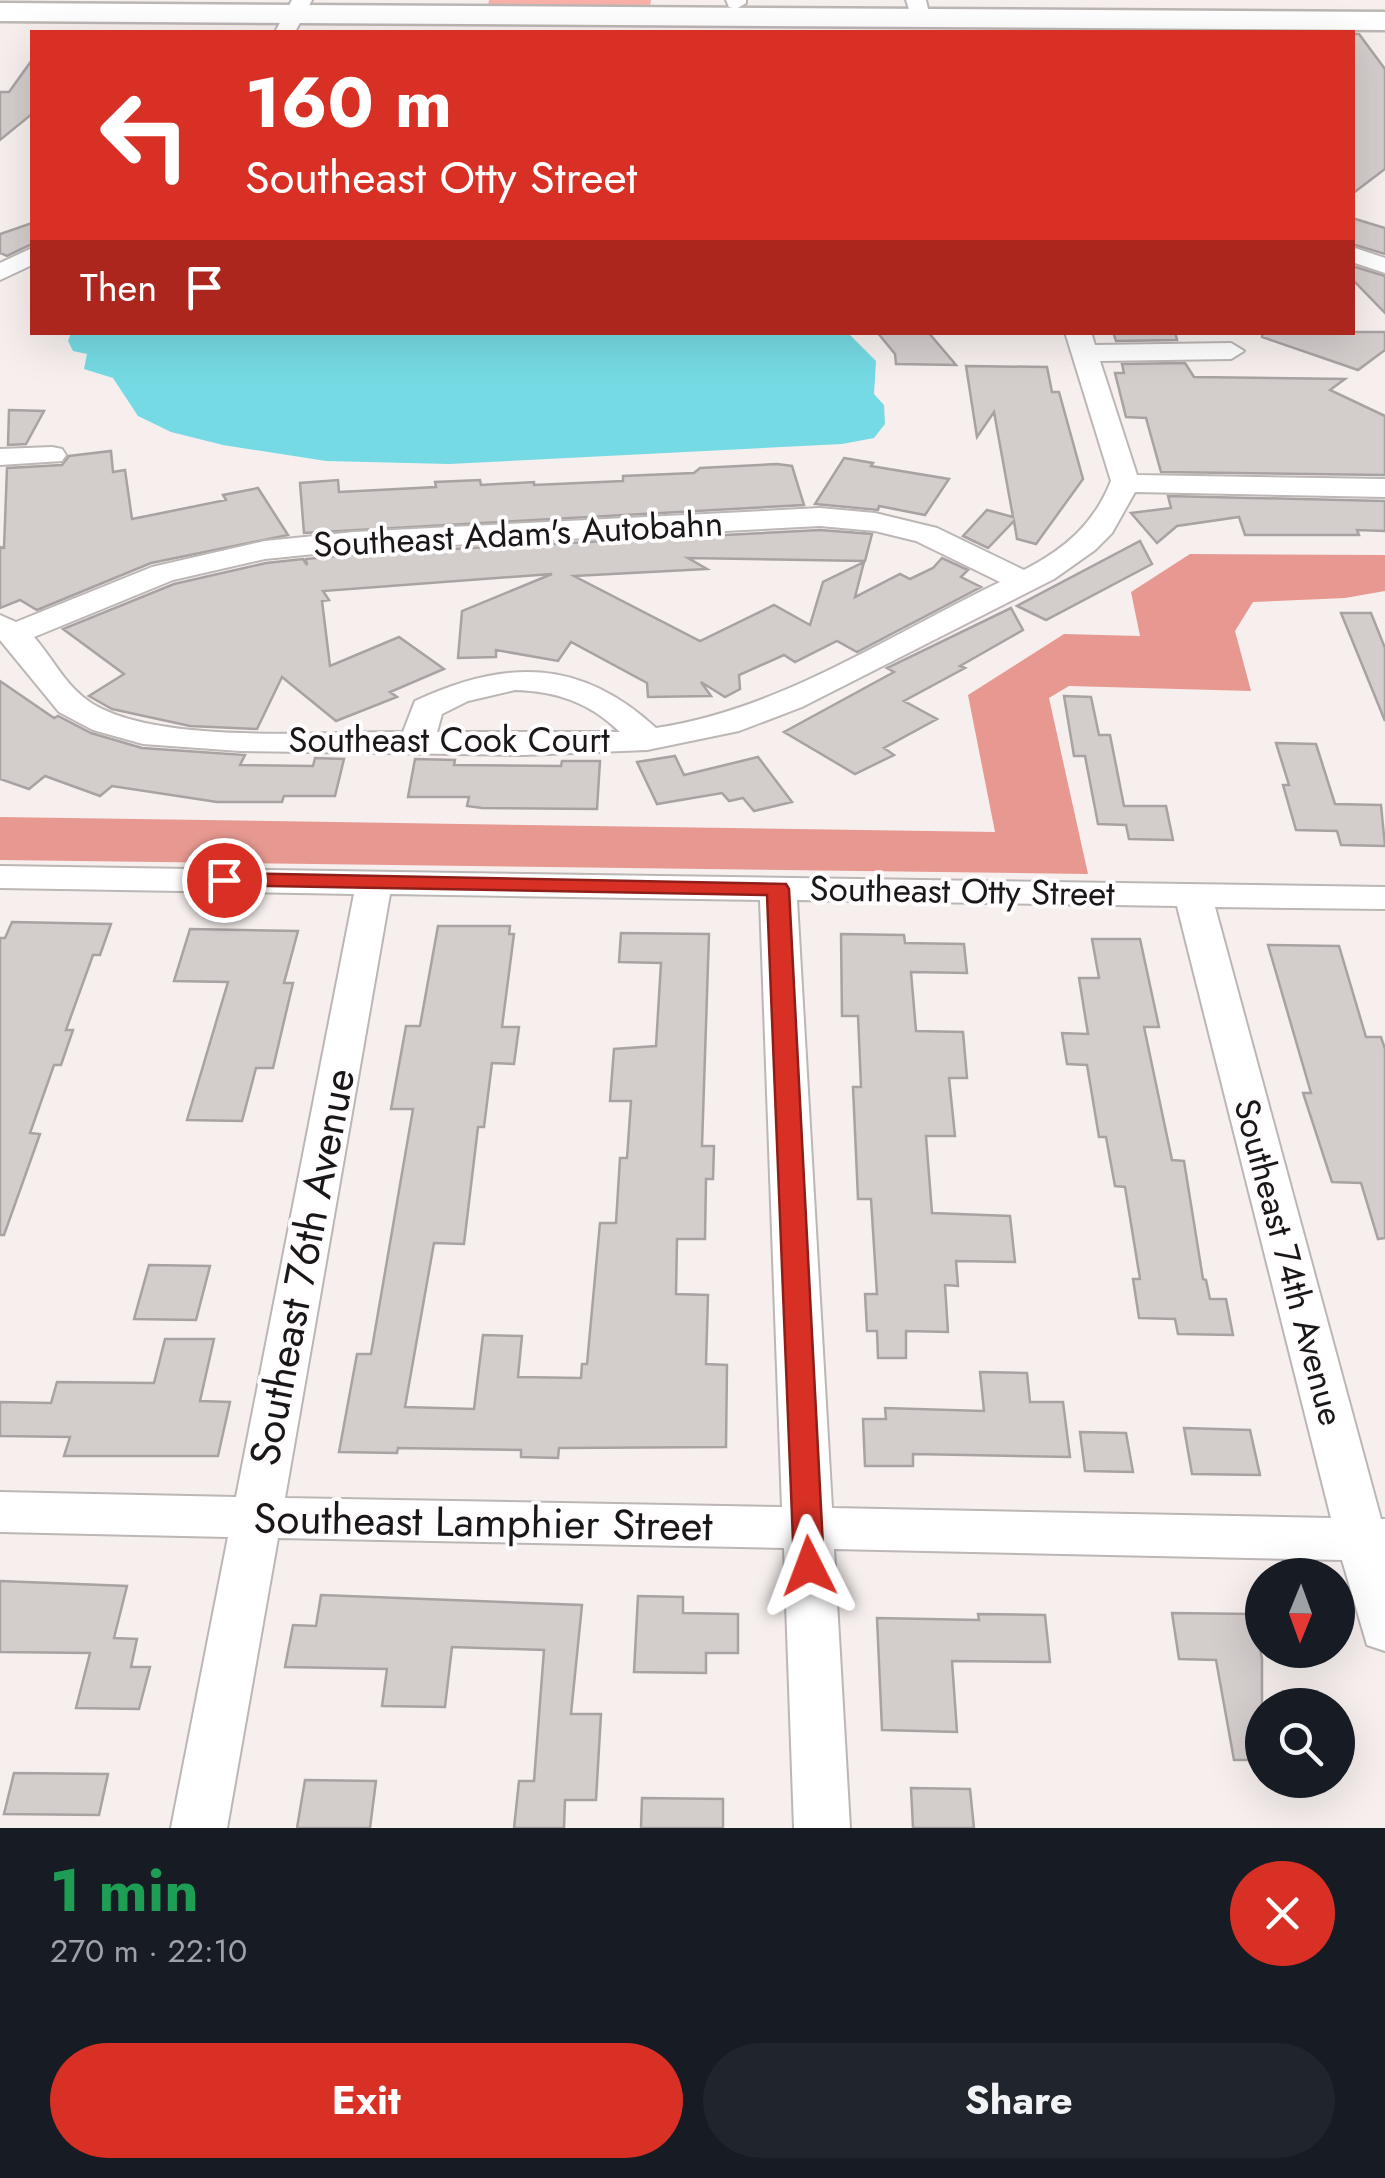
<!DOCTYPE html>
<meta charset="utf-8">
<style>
:root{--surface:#171b24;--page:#20242c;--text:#f1f3f6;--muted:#9ea1a6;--accent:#d93025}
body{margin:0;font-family:Jost,sans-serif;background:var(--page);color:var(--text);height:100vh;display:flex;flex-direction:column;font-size:38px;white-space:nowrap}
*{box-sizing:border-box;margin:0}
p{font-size:32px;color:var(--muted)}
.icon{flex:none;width:55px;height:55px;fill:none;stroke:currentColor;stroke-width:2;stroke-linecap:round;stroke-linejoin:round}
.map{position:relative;height:1828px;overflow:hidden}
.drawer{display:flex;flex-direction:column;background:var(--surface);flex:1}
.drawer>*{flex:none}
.guide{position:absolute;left:30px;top:30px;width:1325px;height:305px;border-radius:0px;box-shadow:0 10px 40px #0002;background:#d93025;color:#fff;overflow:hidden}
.needle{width:65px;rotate:181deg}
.buttons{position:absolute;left:1245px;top:1558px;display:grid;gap:20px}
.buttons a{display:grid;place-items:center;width:110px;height:110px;border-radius:50%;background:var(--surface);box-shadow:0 10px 40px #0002;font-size:50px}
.pin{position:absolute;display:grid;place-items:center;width:85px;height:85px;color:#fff;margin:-42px;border:5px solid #fff;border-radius:50%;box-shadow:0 2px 10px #0007}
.me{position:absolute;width:110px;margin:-55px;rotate:357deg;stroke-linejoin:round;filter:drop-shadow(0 0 8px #0008)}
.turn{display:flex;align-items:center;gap:35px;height:210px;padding:0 50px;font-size:45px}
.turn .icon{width:130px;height:130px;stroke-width:2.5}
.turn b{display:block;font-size:70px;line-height:85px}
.then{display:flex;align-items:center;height:95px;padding:0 50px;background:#0003;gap:20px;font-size:38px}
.round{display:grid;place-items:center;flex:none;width:105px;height:105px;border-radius:52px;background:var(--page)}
.summary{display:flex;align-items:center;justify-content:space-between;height:170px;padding:0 50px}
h1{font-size:60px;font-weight:700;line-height:75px;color:#1e9e55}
.primary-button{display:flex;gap:20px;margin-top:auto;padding:20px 50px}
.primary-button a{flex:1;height:115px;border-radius:60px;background:var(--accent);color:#fff;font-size:40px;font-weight:700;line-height:115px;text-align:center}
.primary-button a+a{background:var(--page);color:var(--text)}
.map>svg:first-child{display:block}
.green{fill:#f9b0a9}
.forest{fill:#e79991}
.water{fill:#75dae3}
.building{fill:#d3cdcc;stroke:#a9a2a2;stroke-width:2.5}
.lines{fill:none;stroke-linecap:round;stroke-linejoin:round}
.street-casing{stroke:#bcb6b5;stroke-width:4}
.secondary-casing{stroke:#bcb6b5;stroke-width:5}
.street{fill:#fff;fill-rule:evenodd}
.secondary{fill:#fff;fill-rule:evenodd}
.route{fill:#d93025;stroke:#8d1f18;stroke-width:2.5}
.labels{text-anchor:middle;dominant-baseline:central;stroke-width:8;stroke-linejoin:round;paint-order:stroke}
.street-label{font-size:35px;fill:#191717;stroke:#fffdfd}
.near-street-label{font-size:42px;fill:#191717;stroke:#fffdfd}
</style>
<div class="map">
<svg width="1385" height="1828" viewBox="0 0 1385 1828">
<rect width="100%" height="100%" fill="#f6efee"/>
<path class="green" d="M 489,0 L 651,0 L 650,8 L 488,7 Z"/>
<path class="forest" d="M 1190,554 L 1385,555 L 1385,591 L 1345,598 L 1253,602 L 1235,631 L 1251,691 L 1069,686 L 1049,698 L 1088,874 L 0,860 L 0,817 L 995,832 L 968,695 L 1064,634 L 1140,636 L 1131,592 Z"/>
<path class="water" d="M 71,333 L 848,333 L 876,361 L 874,394 L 884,405 L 885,424 L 874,438 L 842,444 L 449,464 L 326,461 L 223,445 L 171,432 L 138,416 L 113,378 L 84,369 L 87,354 L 73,351 L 68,341 Z"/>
<path class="building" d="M 1352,34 L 1359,34 L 1385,69 L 1385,169 L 1352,194 Z
M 32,60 L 32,114 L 0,140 L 0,92 L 9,92 Z
M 1352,218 L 1385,228 L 1385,254 L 1352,244 Z
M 32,223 L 32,244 L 7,256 L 0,253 L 0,234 Z
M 1352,266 L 1385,276 L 1385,313 L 1352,279 Z
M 877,332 L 928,332 L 956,365 L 896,364 L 895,354 Z
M 1113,332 L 1175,332 L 1177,340 L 1116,341 Z
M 1263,332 L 1385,332 L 1385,350 L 1358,370 L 1262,337 Z
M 1185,363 L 1194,377 L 1345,379 L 1330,390 L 1385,416 L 1385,475 L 1161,472 L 1146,418 L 1126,417 L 1115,373 L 1124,373 L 1122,364 Z
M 966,366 L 1047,367 L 1052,392 L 1059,392 L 1083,479 L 1036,544 L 1017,539 L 1014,521 L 988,548 L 963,536 L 987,510 L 1013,517 L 994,412 L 977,437 Z
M 9,410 L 44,411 L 26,444 L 8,445 Z
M 111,451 L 113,472 L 125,470 L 132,519 L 226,500 L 223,495 L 258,488 L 288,535 L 151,563 L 37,610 L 20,600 L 0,608 L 0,547 L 4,548 L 7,468 L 62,465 L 69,456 Z
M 844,458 L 873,463 L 871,466 L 949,479 L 925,515 L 879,506 L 878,510 L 815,504 Z
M 777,464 L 792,466 L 804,505 L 304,533 L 300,483 L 338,480 L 339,492 L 436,487 L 435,482 L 480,480 L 481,485 L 534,482 L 534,485 L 623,481 L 623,476 L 694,473 L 700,468 Z
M 1168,496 L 1385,501 L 1385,531 L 1357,530 L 1359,535 L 1245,535 L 1239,517 L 1177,526 L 1157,543 L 1131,513 L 1171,508 Z
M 820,530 L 872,534 L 865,561 L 688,558 L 707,569 L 574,576 L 700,641 L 774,605 L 810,625 L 823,582 L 864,562 L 855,597 L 900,574 L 910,579 L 933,568 L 942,558 L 968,570 L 961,577 L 981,587 L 857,652 L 837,641 L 795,662 L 784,655 L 739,675 L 740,689 L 725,697 L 701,682 L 711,696 L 648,697 L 647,683 L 571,642 L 558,661 L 496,650 L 496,657 L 458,658 L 462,611 L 552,574 L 323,591 L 329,600 L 322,601 L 330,666 L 399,637 L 444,669 L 390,692 L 397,697 L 336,721 L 282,677 L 257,729 L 190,726 L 112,709 L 89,696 L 124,674 L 63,629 L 174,584 L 266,563 L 303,559 L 307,565 L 306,559 L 354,554 Z
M 1140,541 L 1152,564 L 1046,620 L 1017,606 Z
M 1011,608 L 1023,630 L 960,666 L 965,668 L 904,701 L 937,719 L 884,748 L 894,755 L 855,774 L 784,732 L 894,672 L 887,668 Z
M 1341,613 L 1371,613 L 1385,648 L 1385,721 Z
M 0,681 L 54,718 L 58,716 L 91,733 L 142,748 L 245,755 L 240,765 L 313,766 L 315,758 L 344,759 L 335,796 L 284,796 L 282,802 L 217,802 L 112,786 L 100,796 L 45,776 L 29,789 L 0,779 Z
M 1064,696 L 1091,697 L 1099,735 L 1110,735 L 1124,806 L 1166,806 L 1173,840 L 1129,839 L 1126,825 L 1098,824 L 1085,756 L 1074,756 Z
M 1276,743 L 1316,744 L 1335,804 L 1381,805 L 1385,846 L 1341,845 L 1337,831 L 1296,830 L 1283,785 L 1289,785 Z
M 675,756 L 684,775 L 758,757 L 792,802 L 754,811 L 743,798 L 729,801 L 722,793 L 657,804 L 637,762 Z
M 415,759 L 455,760 L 454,765 L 561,766 L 562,761 L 600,761 L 597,809 L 482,808 L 467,806 L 469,797 L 408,797 Z
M 12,922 L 111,924 L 100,955 L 93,955 L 66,1030 L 73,1030 L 61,1065 L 54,1065 L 30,1133 L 40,1134 L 4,1235 L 0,1235 L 0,938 L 5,938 Z
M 438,926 L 510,926 L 509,934 L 514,934 L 502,1027 L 519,1027 L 514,1064 L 492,1063 L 484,1127 L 478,1127 L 464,1244 L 434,1243 L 405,1407 L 474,1409 L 483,1335 L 522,1336 L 518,1377 L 581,1378 L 582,1364 L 587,1364 L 600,1223 L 616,1223 L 620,1158 L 627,1158 L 631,1101 L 610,1101 L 614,1049 L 656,1046 L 661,963 L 619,962 L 621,933 L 709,934 L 702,1146 L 714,1146 L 713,1179 L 706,1179 L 705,1239 L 677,1239 L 676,1294 L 708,1295 L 706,1364 L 727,1365 L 726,1447 L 559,1448 L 558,1458 L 521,1457 L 521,1450 L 398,1448 L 397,1453 L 339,1452 L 357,1354 L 371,1354 L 413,1109 L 391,1109 L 406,1026 L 420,1026 Z
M 190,929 L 298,931 L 284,983 L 293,983 L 273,1068 L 256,1068 L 242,1121 L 187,1120 L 228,982 L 174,981 Z
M 841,934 L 904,935 L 905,943 L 964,944 L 967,973 L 911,972 L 916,1031 L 963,1032 L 967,1078 L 949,1078 L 955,1136 L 926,1136 L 932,1213 L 1010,1216 L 1015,1262 L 956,1261 L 958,1286 L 945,1285 L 948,1332 L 906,1331 L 906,1358 L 878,1358 L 877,1331 L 867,1331 L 865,1294 L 877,1294 L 871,1199 L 858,1199 L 853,1087 L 861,1087 L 858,1016 L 842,1016 Z
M 1092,939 L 1140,939 L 1159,1027 L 1144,1027 L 1172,1160 L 1184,1161 L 1203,1279 L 1206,1280 L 1210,1299 L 1226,1299 L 1233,1335 L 1178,1334 L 1175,1319 L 1139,1318 L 1133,1279 L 1140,1279 L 1125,1187 L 1115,1186 L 1106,1137 L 1099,1137 L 1087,1065 L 1067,1064 L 1062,1033 L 1088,1034 L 1079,978 L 1099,978 Z
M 1268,945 L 1339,946 L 1366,1037 L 1381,1037 L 1385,1049 L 1385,1238 L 1378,1239 L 1361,1183 L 1332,1182 L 1303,1093 L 1311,1093 Z
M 149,1265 L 210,1266 L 196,1320 L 134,1319 Z
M 165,1339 L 214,1339 L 200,1401 L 230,1402 L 218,1456 L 64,1456 L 70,1437 L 0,1436 L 0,1402 L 51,1403 L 57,1382 L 154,1383 Z
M 980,1372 L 1027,1373 L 1030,1402 L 1063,1402 L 1070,1457 L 913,1454 L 913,1466 L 865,1466 L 863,1419 L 886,1419 L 885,1408 L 984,1411 Z
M 1184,1428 L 1250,1430 L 1260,1475 L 1192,1474 Z
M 1080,1432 L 1126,1433 L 1133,1472 L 1085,1471 Z
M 0,1581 L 127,1586 L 114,1638 L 137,1639 L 131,1667 L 150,1667 L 139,1709 L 76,1708 L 90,1653 L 0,1652 Z
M 321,1595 L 582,1605 L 571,1714 L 601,1714 L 596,1800 L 565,1800 L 564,1828 L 514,1828 L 519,1781 L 534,1781 L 544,1650 L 452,1647 L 445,1707 L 382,1706 L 387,1669 L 285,1667 L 293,1625 L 316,1626 Z
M 638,1596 L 683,1597 L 683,1613 L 738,1614 L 738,1653 L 706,1653 L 706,1673 L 634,1672 Z
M 1172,1613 L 1254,1614 L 1262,1659 L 1262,1760 L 1234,1760 L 1216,1660 L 1179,1659 Z
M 978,1614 L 1045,1615 L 1050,1662 L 952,1661 L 957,1732 L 882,1730 L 877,1618 L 979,1620 Z
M 14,1773 L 108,1774 L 99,1815 L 4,1814 Z
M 305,1780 L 376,1781 L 370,1828 L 297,1828 Z
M 911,1788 L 970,1789 L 974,1828 L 913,1828 Z
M 642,1798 L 723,1799 L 723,1828 L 641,1828 Z"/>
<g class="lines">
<defs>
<path id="street" d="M 292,0 L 312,0 L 295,32 L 275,32 Z
M 726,0 L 746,0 L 746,3 L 736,9 L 729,7 Z
M 906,0 L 926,0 L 930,18 L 927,22 L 913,22 Z
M 1352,247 L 1385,258 L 1385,273 L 1352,262 Z
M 32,248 L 32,265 L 0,280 L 0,263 Z
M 1065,332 L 1091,332 L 1095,345 L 1231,343 L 1244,351 L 1231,359 L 1100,361 L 1137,475 L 1385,479 L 1385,497 L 1135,492 L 1112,533 L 1095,550 L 1054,579 L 802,707 L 739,731 L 647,750 L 524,755 L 240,751 L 143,744 L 93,730 L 59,712 L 0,640 L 0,615 L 16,622 L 152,567 L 265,541 L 354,532 L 820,508 L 875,513 L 937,528 L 1024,570 C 1065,549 1094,524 1111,481 ZM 820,526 L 875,531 L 916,541 L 1000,582 C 888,636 781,709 656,728 C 580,658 506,659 415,701 L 403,732 C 324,731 143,747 83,697 C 63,681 51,656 34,637 L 173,580 L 265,559 L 354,550 ZM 515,690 C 557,691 590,703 620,732 L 437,732 L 442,714 L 468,701 Z
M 52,447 L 62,449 L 66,455 L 62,461 L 0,465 L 0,449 Z
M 0,866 L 1385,887 L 1385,909 L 1215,907 L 1381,1519 L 1385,1519 L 1385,1651 L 1367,1645 L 1342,1560 L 834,1549 L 850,1828 L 794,1828 L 784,1548 L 278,1538 L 227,1828 L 171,1828 L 228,1537 L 0,1532 L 0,1492 L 236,1497 L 354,894 L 0,888 ZM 390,894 L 760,900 L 782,1507 L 285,1498 ZM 797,900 L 1177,906 L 1331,1518 L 832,1508 Z"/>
<path id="secondary" d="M 0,3 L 1385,12 L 1385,30 L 0,21 Z"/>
</defs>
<use href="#street" class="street-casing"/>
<use href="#secondary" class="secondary-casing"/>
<use href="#street" class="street"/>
<use href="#secondary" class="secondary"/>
</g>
<path class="route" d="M 224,873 L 786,884 L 789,889 L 824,1566 L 820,1575 L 809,1578 L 798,1575 L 794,1566 L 767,895 L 217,885 L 213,880 L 217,875 Z"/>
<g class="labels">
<g class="street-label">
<text transform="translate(518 534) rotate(-3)">Southeast Adam's Autobahn</text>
<text x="449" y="740">Southeast Cook Court</text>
<text transform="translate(962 891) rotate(1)">Southeast Otty Street</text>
<text transform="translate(1289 1262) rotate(75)">Southeast 74th Avenue</text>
</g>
<g class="near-street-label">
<text transform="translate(302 1267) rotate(-79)">Southeast 76th Avenue</text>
<text transform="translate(483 1522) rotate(1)">Southeast Lamphier Street</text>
</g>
</g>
</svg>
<div class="buttons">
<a><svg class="needle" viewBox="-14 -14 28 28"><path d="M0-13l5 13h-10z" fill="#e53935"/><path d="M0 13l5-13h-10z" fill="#9ea1a6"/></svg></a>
<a><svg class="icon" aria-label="search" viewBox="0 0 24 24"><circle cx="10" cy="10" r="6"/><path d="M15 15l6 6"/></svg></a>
</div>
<div class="pin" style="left:224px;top:880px;background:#d93025"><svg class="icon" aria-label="arrive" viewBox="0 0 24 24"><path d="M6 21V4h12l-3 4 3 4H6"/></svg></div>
<svg class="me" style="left:809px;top:1566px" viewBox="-20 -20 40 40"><path d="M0-17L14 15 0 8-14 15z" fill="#d93025" stroke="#fff" stroke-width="4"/></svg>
<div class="guide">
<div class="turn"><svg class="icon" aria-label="left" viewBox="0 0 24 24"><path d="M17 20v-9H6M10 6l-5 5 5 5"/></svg><div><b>160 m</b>Southeast Otty Street</div></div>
<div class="then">Then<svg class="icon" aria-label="arrive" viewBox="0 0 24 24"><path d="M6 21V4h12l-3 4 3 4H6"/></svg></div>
</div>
</div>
<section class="drawer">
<div class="summary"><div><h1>1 min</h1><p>270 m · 22:10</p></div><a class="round" style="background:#d93025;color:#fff"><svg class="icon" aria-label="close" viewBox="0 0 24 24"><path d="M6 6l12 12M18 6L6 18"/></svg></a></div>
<div class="primary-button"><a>Exit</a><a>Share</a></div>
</section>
